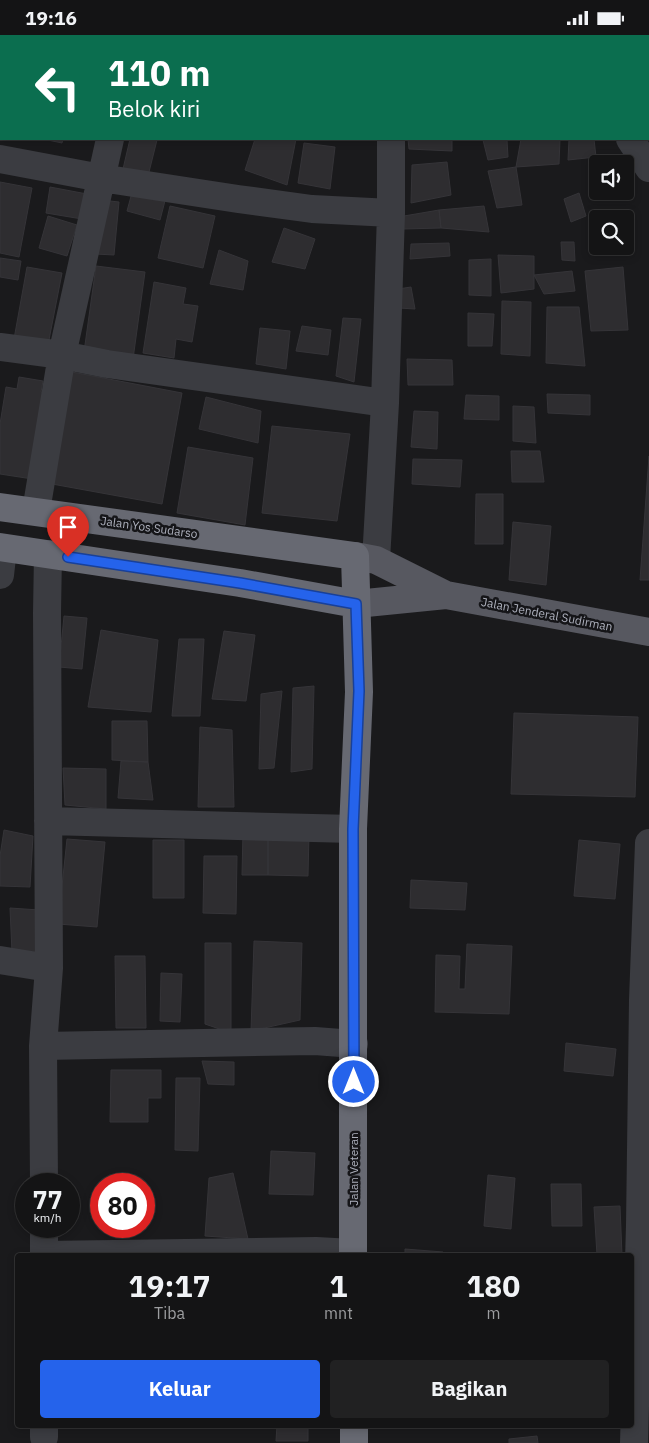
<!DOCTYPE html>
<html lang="id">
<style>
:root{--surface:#141415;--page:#212122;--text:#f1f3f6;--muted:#9d9ea0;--line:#333334;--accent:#2563eb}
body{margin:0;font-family:"IBM Plex Sans",sans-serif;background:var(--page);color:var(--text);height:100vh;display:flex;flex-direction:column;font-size:19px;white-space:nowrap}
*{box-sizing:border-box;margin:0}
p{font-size:16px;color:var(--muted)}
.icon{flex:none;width:28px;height:28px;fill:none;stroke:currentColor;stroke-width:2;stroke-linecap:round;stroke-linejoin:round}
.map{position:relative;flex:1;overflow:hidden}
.panel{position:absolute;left:15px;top:1218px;width:619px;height:175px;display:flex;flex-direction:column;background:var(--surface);border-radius:5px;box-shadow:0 2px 8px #0003,0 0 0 1px var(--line)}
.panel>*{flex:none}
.top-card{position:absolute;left:0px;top:0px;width:650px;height:105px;box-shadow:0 2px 8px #0003,0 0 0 1px var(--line);background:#0b6e4f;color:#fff;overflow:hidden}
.controls{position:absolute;left:589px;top:120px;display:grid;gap:10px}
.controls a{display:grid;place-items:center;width:45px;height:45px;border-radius:5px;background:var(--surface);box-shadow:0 2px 8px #0003,0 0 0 1px var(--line);font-size:25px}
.speed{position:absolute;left:15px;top:1138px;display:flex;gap:10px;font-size:25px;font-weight:700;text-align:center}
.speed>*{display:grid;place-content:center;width:65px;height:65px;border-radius:50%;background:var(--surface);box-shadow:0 2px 8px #0003,0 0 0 1px var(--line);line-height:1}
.speed small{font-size:12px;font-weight:400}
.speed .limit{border:8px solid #d22;background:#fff;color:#111}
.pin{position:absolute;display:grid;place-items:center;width:42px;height:42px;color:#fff;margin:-51px -21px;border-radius:50% 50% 50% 0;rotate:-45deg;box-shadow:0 0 5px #0007}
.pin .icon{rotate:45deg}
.me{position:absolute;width:55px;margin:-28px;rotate:0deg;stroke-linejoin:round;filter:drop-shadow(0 0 4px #0008)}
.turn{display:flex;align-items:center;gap:18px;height:105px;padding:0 25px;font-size:22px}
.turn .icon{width:65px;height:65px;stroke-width:2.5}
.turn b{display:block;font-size:35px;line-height:42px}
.eta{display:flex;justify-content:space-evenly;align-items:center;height:85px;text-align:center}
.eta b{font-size:30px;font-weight:800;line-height:35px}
.primary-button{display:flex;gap:10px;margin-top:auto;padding:10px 25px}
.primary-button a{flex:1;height:58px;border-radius:5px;background:var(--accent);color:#fff;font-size:20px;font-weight:800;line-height:58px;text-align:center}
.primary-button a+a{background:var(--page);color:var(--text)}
.status{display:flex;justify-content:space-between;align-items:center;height:35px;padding:0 25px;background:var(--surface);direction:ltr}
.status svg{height:14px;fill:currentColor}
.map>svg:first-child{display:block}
.building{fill:#2e2d30;stroke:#353438}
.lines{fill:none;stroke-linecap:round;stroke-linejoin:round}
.minor{stroke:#3b3c41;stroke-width:28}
.major{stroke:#575860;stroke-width:28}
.highway{stroke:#676972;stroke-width:28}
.route-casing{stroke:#184099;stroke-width:12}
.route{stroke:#2563eb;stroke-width:9}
.labels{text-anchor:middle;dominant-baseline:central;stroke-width:5;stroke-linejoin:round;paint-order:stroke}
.street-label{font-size:12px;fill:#adb0bc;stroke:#151518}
</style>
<div class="status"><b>19:16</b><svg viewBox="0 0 49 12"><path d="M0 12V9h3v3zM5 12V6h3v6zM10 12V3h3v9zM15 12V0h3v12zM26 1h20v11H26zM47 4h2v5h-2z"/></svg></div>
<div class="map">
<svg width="649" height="1408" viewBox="0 0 649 1408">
<rect width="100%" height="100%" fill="#1a1a1c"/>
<path class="building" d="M 43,104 L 63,104 L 62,108 Z
M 130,104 L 157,105 L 148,141 L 123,134 Z
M 255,104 L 296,104 L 287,150 L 245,135 Z
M 408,104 L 452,104 L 452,116 L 409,114 Z
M 521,104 L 560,104 L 559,129 L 516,132 Z
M 569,104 L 594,104 L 596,122 L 568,125 Z
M 483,105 L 507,105 L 508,122 L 488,125 Z
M 304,108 L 335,112 L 330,154 L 298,148 Z
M 447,127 L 451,160 L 411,168 L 412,130 Z
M 516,132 L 522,170 L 497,173 L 488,136 Z
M 0,147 L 32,153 L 19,222 L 0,218 Z
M 50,152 L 87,159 L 82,184 L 46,178 Z
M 133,154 L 166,162 L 160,185 L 127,176 Z
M 579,158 L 586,181 L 571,187 L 564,164 Z
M 101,165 L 119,167 L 114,220 L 95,219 Z
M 170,171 L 215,181 L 203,233 L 158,223 Z
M 484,171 L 489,197 L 441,193 L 439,175 Z
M 439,175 L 441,193 L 403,194 L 404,181 Z
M 48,181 L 77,190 L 67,221 L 39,213 Z
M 284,193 L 315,204 L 305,234 L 272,227 Z
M 561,207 L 574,207 L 575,226 L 562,225 Z
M 449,208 L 450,221 L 410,224 L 411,209 Z
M 219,215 L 248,226 L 243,255 L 210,249 Z
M 498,220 L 534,221 L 534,254 L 501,258 Z
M 0,223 L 21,226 L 18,245 L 0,242 Z
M 491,224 L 491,261 L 469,260 L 469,225 Z
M 96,231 L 145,237 L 133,324 L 84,317 Z
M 27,232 L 62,238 L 48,310 L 14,304 Z
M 623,232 L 628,295 L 591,296 L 585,236 Z
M 572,236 L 575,256 L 544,259 L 534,240 Z
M 154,247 L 186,253 L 183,269 L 198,271 L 192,307 L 176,304 L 174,323 L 143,318 Z
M 411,252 L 415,274 L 399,273 L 398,254 Z
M 502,266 L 531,267 L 530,321 L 501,319 Z
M 547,272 L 579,272 L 585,331 L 546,328 Z
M 468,278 L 494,279 L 492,311 L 468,311 Z
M 343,283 L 361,284 L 354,347 L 336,341 Z
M 302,291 L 331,295 L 328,320 L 296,316 Z
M 260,293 L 290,296 L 286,334 L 256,329 Z
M 407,324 L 452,325 L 453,350 L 408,350 Z
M 72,337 L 182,358 L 162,469 L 52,449 Z
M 19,342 L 43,346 L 41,357 L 53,360 L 39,445 L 0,439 L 0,389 L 6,352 L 17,354 Z
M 547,359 L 590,360 L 590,380 L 548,378 Z
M 466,360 L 499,361 L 499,385 L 464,384 Z
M 206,362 L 261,376 L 258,408 L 199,394 Z
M 513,371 L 534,372 L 536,408 L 513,406 Z
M 414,376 L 438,377 L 437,414 L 411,412 Z
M 272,391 L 350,399 L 337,486 L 262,478 Z
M 188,412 L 253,423 L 245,490 L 177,478 Z
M 511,416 L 540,416 L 544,447 L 512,447 Z
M 649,421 L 649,545 L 640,545 Z
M 413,424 L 462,425 L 460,452 L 412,449 Z
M 476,459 L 503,459 L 503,509 L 475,509 Z
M 513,487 L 551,491 L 546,550 L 509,545 Z
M 64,581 L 87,583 L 82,634 L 59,632 Z
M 101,595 L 158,605 L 151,677 L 88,672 Z
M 224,596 L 255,600 L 246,666 L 212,664 Z
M 179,604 L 204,604 L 200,681 L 172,681 Z
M 314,651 L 312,734 L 291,737 L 293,653 Z
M 282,656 L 274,733 L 259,734 L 261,659 Z
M 514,678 L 638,682 L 635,762 L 511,759 Z
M 112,686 L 147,686 L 148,727 L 112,725 Z
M 200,692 L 232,695 L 234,772 L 198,772 Z
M 121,726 L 148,727 L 153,765 L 118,763 Z
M 63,733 L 106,734 L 106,774 L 65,770 Z
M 4,795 L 33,801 L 30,852 L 0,851 L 0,821 Z
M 243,797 L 268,797 L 268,840 L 242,840 Z
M 268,797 L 309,798 L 308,841 L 268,840 Z
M 67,804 L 105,807 L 97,892 L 58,889 Z
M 153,805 L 184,805 L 184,863 L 153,863 Z
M 579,805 L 620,809 L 615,864 L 574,861 Z
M 204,821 L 237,821 L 236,879 L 203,878 Z
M 411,845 L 467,848 L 465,875 L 410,873 Z
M 10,873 L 39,875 L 36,919 L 12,917 Z
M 254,906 L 302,908 L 300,985 L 251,996 Z
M 205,908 L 231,908 L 231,998 L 205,989 Z
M 467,909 L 512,911 L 509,979 L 435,977 L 436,920 L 460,921 L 459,954 L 465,954 Z
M 115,921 L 145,921 L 146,993 L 116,993 Z
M 161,938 L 182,939 L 180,987 L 160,986 Z
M 566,1008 L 616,1014 L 613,1041 L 564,1036 Z
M 202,1026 L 234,1027 L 234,1050 L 208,1049 Z
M 111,1035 L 161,1035 L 161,1063 L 148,1063 L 148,1087 L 110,1087 Z
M 176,1043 L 200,1043 L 198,1116 L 175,1115 Z
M 271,1116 L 315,1118 L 313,1160 L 269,1159 Z
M 233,1138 L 248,1204 L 205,1201 L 209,1143 Z
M 488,1140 L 515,1143 L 511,1194 L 484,1191 Z
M 551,1149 L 581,1149 L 582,1191 L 552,1191 Z
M 620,1171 L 622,1220 L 597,1220 L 594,1172 Z
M 405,1214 L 443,1217 L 443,1220 L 405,1220 Z
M 277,1390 L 308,1390 L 308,1406 L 276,1406 Z
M 524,1390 L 556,1390 L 556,1392 L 524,1392 Z
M 537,1401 L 538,1408 L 509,1408 L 509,1404 Z"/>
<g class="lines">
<path class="minor" d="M 426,0 L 436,1
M 132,1 L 133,0
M 0,9 L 1,9
M 630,104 L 649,133
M 0,124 L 101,143 L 238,164 L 312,174 L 391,178
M 0,312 L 62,320 L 107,329 L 385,368
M 36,476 L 62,320 L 110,104
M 376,525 L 385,368 L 391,178 L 391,104
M 0,540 L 3,513
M 48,786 L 353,794
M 0,925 L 49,933
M 43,1011 L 315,1006 L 354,1009
M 44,1149 L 43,1011 L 49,933 L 47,578 L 48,519
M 44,1191 L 44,1220
M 44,1220 L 316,1216 L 353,1218
M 44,1390 L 44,1402
M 634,1408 L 640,1190 L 643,965 L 649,808"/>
<path class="major" d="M 355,521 L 376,525 L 446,560 L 649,597
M 356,569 L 446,560"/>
<path class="highway" d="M 0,472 L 355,521 L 359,657 L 353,794 L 353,1220
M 0,512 L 240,548 L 356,569
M 354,1390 L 354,1408"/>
</g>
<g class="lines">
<defs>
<path id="route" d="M 68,522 L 240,548 L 356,569 L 359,656 L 353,794 L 354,1047"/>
</defs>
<use href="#route" class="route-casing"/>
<use href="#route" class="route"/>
</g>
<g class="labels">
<g class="street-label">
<text transform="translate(149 492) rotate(8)">Jalan Yos Sudarso</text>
<text transform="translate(547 579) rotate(11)">Jalan Jenderal Sudirman</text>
<text transform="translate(353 1134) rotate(-90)">Jalan Veteran</text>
</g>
</g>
</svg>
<div class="controls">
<a><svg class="icon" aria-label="sound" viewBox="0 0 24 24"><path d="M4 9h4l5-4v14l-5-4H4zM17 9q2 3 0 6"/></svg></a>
<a><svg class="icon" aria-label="search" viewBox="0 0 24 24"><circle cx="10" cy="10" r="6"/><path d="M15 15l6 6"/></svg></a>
</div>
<div class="speed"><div>77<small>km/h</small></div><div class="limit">80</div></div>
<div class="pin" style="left:68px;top:522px;background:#d93025"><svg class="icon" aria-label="arrive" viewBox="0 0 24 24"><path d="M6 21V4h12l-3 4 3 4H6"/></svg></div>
<svg class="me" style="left:354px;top:1047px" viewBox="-20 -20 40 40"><circle r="17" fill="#2563eb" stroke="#fff" stroke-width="3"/><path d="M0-11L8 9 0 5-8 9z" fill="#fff"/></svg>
<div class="top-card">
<div class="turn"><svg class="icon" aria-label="left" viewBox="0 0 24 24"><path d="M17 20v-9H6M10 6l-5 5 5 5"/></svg><div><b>110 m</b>Belok kiri</div></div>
</div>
<section class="panel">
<div class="eta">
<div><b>19:17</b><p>Tiba</p></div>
<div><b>1</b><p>mnt</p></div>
<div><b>180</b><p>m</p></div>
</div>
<div class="primary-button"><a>Keluar</a><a>Bagikan</a></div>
</section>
</div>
